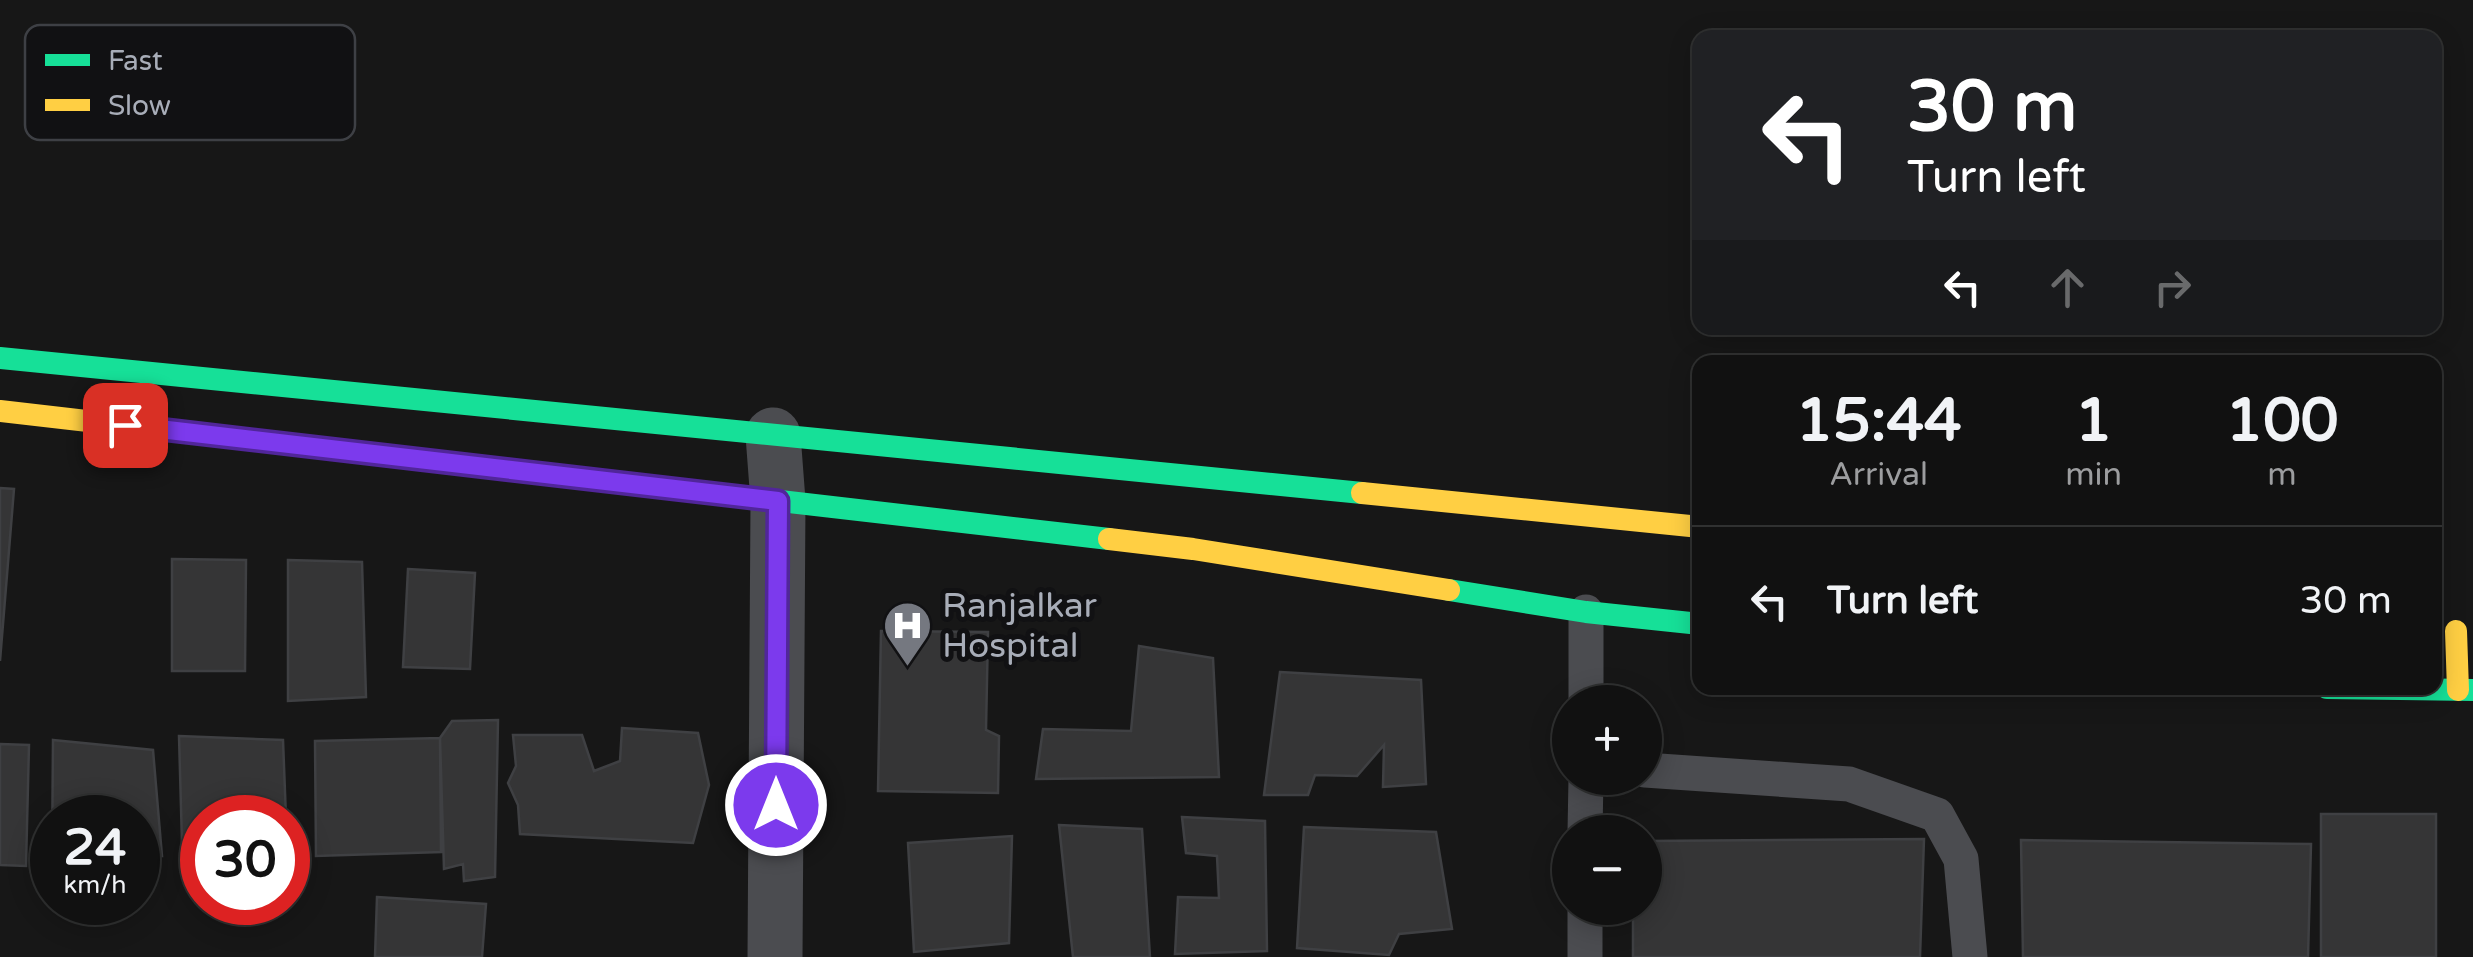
<!DOCTYPE html>
<meta charset="utf-8">
<style>
:root{--surface:#111;--page:#1e1f1f;--text:#f1f3f6;--muted:#9c9d9f;--line:#303131}
body{margin:0;font-family:"Varela Round",sans-serif;background:var(--page);color:var(--text);height:100vh;display:flex;flex-direction:column;font-size:38px;white-space:nowrap}
*{box-sizing:border-box;margin:0}
p{font-size:32px;color:var(--muted)}
.icon{flex:none;width:55px;height:55px;fill:none;stroke:currentColor;stroke-width:2;stroke-linecap:round;stroke-linejoin:round}
.map{position:relative;flex:1;overflow:hidden}
.drawer{position:absolute;left:1692px;top:355px;width:750px;height:340px;display:flex;flex-direction:column;background:var(--surface);border-radius:20px;box-shadow:0 5px 25px #0003,0 0 0 2px var(--line)}
.drawer>*{flex:none}
.guide{position:absolute;left:1692px;top:30px;width:750px;height:305px;border-radius:20px;box-shadow:0 5px 25px #0003,0 0 0 2px var(--line);background:#202124;color:#fff;overflow:hidden}
.fabs{position:absolute;left:1552px;top:685px;display:grid;gap:20px}
.fabs a{display:grid;place-items:center;width:110px;height:110px;border-radius:50%;background:var(--surface);box-shadow:0 5px 25px #0003,0 0 0 2px var(--line);font-size:50px}
.speed{position:absolute;left:30px;top:795px;display:flex;gap:20px;font-size:50px;font-weight:700;text-align:center}
.speed>*{display:grid;place-content:center;width:130px;height:130px;border-radius:50%;background:var(--surface);box-shadow:0 5px 25px #0003,0 0 0 2px var(--line);line-height:1}
.speed small{font-size:25px;font-weight:400}
.speed .limit{border:15px solid #d22;background:#fff;color:#111}
.pin{position:absolute;display:grid;place-items:center;width:85px;height:85px;color:#fff;margin:-42px;border-radius:20px;box-shadow:0 5px 15px #0006}
.me{position:absolute;width:110px;margin:-55px;rotate:0deg;stroke-linejoin:round;filter:drop-shadow(0 0 8px #0008)}
.turn{display:flex;align-items:center;gap:35px;height:210px;padding:0 50px;font-size:45px}
.turn .icon{width:130px;height:130px;stroke-width:2.5}
.turn b{display:block;font-size:70px;line-height:85px}
.lanes{display:flex;align-items:center;height:95px;padding:0 50px;background:#0003;justify-content:center;gap:50px;direction:ltr}
.lanes .off{opacity:.35}
.eta{display:flex;justify-content:space-evenly;align-items:center;height:170px;text-align:center}
.eta b{font-size:60px;font-weight:700;line-height:70px}
ul{padding:0;list-style:none}
li{display:flex;align-items:center;gap:30px;height:150px;padding:0 50px;border-top:2px solid var(--line)}
li div{flex:1}
li b{display:block;font-size:38px}
li em{font-style:normal}
.map>svg:first-child{display:block}
.building{fill:#353536;stroke:#3f4043;stroke-width:2.5}
.lines{fill:none;stroke-linecap:round;stroke-linejoin:round}
.lane{stroke:#4b4c50;stroke-width:35}
.street{stroke:#4b4c50;stroke-width:55}
.fast{stroke:#16e098;stroke-width:22}
.slow{stroke:#ffcf43;stroke-width:22}
.route-casing{stroke:#51269a;stroke-width:25}
.route{stroke:#7c3aed;stroke-width:18}
.labels{text-anchor:middle;dominant-baseline:central;stroke-width:10;stroke-linejoin:round;paint-order:stroke}
.poi-label{font-size:35px;fill:#a8adb8;stroke:#111113;text-anchor:start}
.key{fill:#111113;stroke:#3e4045;stroke-width:2.5}
.key-label{font-size:28px;fill:#a8adb8}
</style>
<div class="map">
<svg width="2473" height="957" viewBox="0 0 2473 957">
<rect width="100%" height="100%" fill="#171717"/>
<path class="building" d="M 0,488 L 14,489 L 0,661 Z
M 172,559 L 246,560 L 245,671 L 172,671 Z
M 288,560 L 362,562 L 366,697 L 288,701 Z
M 408,569 L 475,573 L 470,669 L 403,667 Z
M 881,631 L 988,632 L 986,730 L 999,736 L 998,793 L 878,791 Z
M 1139,646 L 1213,658 L 1219,777 L 1036,779 L 1043,729 L 1131,731 Z
M 1280,672 L 1421,680 L 1426,784 L 1383,787 L 1384,745 L 1357,776 L 1315,775 L 1308,795 L 1264,795 Z
M 498,720 L 495,877 L 464,881 L 463,864 L 444,869 L 440,738 L 452,721 Z
M 622,728 L 698,733 L 709,785 L 693,843 L 520,834 L 518,805 L 508,783 L 516,766 L 513,735 L 582,735 L 594,771 L 620,761 Z
M 179,736 L 283,740 L 286,818 L 202,818 L 202,878 L 183,879 Z
M 440,738 L 441,852 L 316,856 L 315,741 Z
M 53,740 L 153,750 L 162,856 L 138,857 L 138,818 L 52,818 L 52,861 Z
M 0,744 L 29,745 L 26,866 L 0,865 Z
M 2321,814 L 2436,814 L 2436,957 L 2321,957 Z
M 1182,817 L 1265,821 L 1267,951 L 1175,954 L 1178,897 L 1219,898 L 1217,856 L 1186,853 Z
M 1059,825 L 1142,829 L 1150,957 L 1073,957 Z
M 1304,827 L 1436,832 L 1452,929 L 1399,934 L 1389,955 L 1297,948 Z
M 1012,836 L 1009,943 L 914,952 L 908,843 Z
M 1924,839 L 1920,957 L 1633,957 L 1633,908 L 1645,908 L 1645,841 Z
M 2021,840 L 2311,844 L 2308,957 L 2023,957 Z
M 377,897 L 486,904 L 482,957 L 375,957 Z"/>
<g class="lines">
<path class="lane" d="M 1586,612 L 1586,702
M 1645,770 L 1849,784 L 1937,815 L 1961,859 L 1970,957
M 1585,832 L 1586,778
M 1585,957 L 1585,908"/>
<path class="street" d="M 773,435 L 778,501 L 775,957"/>
<path class="fast" d="M 0,358 L 1362,493
M 503,469 L 1109,539
M 1449,590 L 1586,612 L 1700,624
M 2327,688 L 2473,690"/>
<path class="slow" d="M 0,411 L 503,469
M 1362,493 L 1700,527
M 1109,539 L 1193,549 L 1449,590
M 2456,631 L 2458,690"/>
</g>
<g class="lines">
<defs>
<path id="route" d="M 125,425 L 778,501 L 776,805"/>
</defs>
<use href="#route" class="route-casing"/>
<use href="#route" class="route"/>
</g>
<defs>
<symbol id="hospital-pin" viewBox="-11 -11 22 30"><path d="M0 17L-7.5 6A9.5 9.5 0 1 1 7.5 6Z" fill="#757880" stroke="#111113"/><path d="M-5-5h3v3.5h4V-5h3V5h-3V1.5h-4V5h-3Z" fill="#fff"/></symbol>
</defs>
<g fill-rule="evenodd">
<use href="#hospital-pin" x="880" y="598" width="55" height="75"/>
</g>
<g class="labels">
<g class="poi-label">
<text x="942" y="606">Ranjalkar<tspan x="942" dy="40">Hospital</tspan></text>
</g>
</g>
<rect x="25" y="25" width="330" height="115" rx="15" class="key"/>
<rect x="45" y="54" width="45" height="12" fill="#16e098"/>
<rect x="45" y="99" width="45" height="12" fill="#ffcf43"/>
<g class="key-label">
<text x="108" y="70">Fast</text>
<text x="108" y="115">Slow</text>
</g>
</svg>
<div class="fabs">
<a>+</a>
<a>−</a>
</div>
<div class="speed"><div>24<small>km/h</small></div><div class="limit">30</div></div>
<div class="pin" style="left:125px;top:425px;background:#d93025"><svg class="icon" aria-label="arrive" viewBox="0 0 24 24"><path d="M6 21V4h12l-3 4 3 4H6"/></svg></div>
<svg class="me" style="left:776px;top:805px" viewBox="-20 -20 40 40"><circle r="17" fill="#7c3aed" stroke="#fff" stroke-width="3"/><path d="M0-11L8 9 0 5-8 9z" fill="#fff"/></svg>
<div class="guide">
<div class="turn"><svg class="icon" aria-label="left" viewBox="0 0 24 24"><path d="M17 20v-9H6M10 6l-5 5 5 5"/></svg><div><b>30 m</b>Turn left</div></div>
<div class="lanes"><svg class="icon" aria-label="left" viewBox="0 0 24 24"><path d="M17 20v-9H6M10 6l-5 5 5 5"/></svg><svg class="icon off" aria-label="ahead" viewBox="0 0 24 24"><path d="M12 20V5M6 11l6-6 6 6"/></svg><svg class="icon off" aria-label="right" viewBox="0 0 24 24"><path d="M7 20v-9h11M14 6l5 5-5 5"/></svg></div>
</div>
<section class="drawer">
<div class="eta">
<div><b>15:44</b><p>Arrival</p></div>
<div><b>1</b><p>min</p></div>
<div><b>100</b><p>m</p></div>
</div>
<ul>
<li><svg class="icon" aria-label="left" viewBox="0 0 24 24"><path d="M17 20v-9H6M10 6l-5 5 5 5"/></svg><div><b>Turn left</b></div><em>30 m</em></li>
</ul>
</section>
</div>
